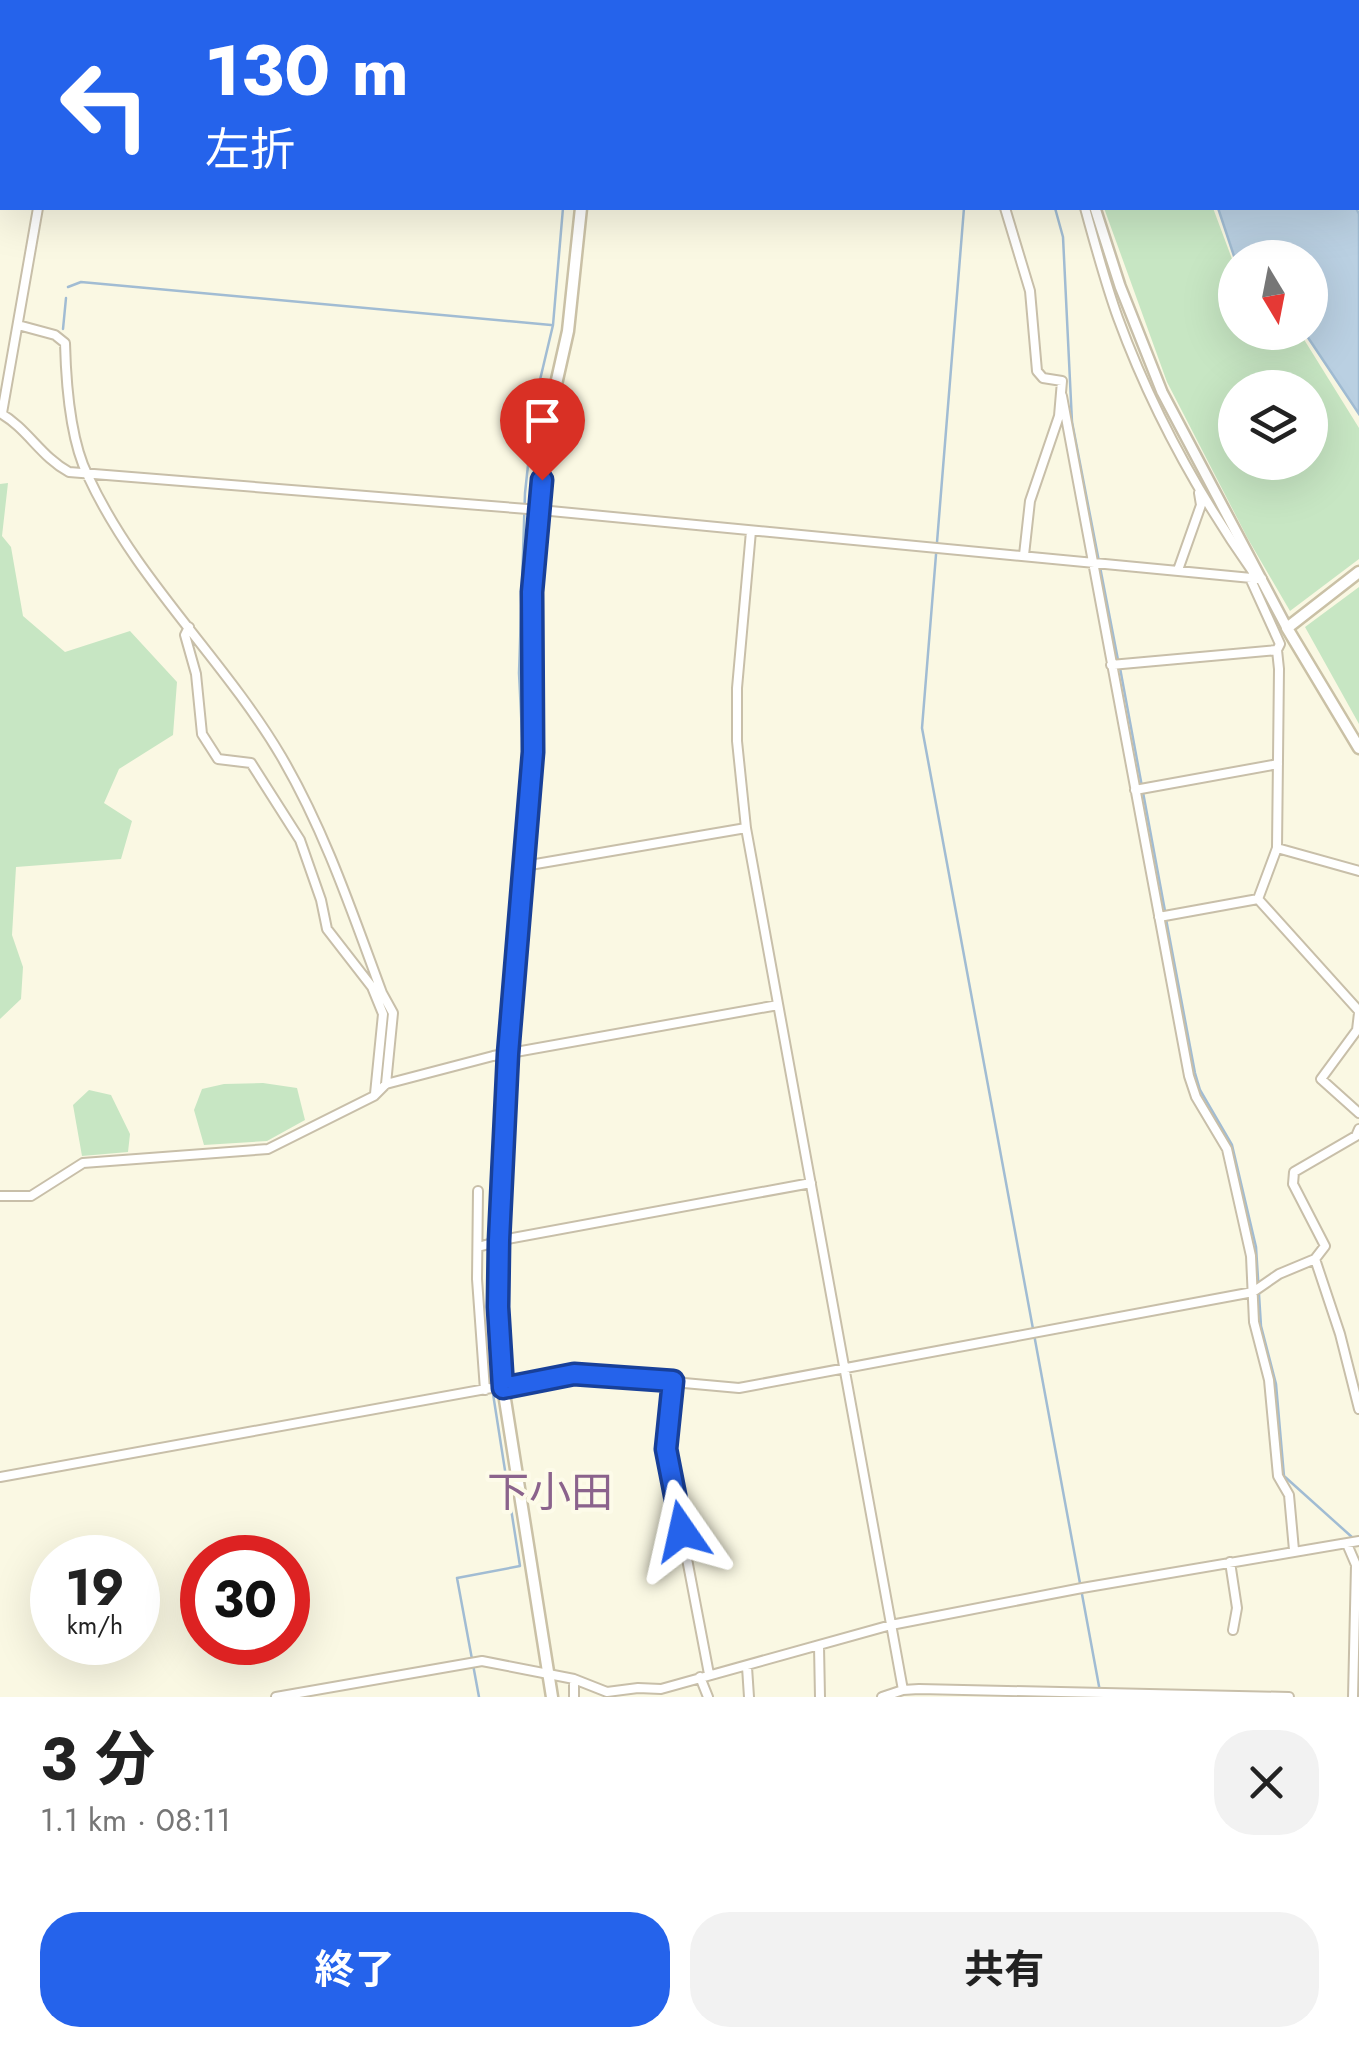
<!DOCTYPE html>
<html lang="ja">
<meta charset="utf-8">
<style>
:root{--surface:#fff;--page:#f2f2f2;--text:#222;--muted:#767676;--accent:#2563eb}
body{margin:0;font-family:Jost,"Noto Sans JP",sans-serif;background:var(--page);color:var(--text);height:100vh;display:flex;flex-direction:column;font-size:38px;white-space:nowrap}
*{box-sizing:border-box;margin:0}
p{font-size:32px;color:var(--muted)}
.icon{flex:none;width:55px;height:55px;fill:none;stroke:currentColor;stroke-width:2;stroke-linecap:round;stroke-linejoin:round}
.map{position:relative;height:1697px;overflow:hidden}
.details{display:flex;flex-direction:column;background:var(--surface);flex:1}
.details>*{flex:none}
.top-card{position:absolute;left:0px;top:0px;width:1360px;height:210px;box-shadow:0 10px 40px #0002;background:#2563eb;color:#fff;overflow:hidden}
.needle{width:65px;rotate:170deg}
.tools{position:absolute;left:1218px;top:240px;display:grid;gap:20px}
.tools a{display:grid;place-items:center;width:110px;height:110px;border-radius:50%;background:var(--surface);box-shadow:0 10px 40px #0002;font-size:50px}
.speed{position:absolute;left:30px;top:1535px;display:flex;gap:20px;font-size:50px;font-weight:700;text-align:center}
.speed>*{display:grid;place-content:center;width:130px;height:130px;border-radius:50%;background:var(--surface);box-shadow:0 10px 40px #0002;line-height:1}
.speed small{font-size:25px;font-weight:400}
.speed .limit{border:15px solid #d22;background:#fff;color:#111}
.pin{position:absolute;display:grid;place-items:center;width:85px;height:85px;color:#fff;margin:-102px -42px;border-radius:50% 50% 50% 0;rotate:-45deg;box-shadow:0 0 10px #0007}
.pin .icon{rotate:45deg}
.me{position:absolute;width:110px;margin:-55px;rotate:349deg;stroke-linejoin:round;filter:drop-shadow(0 0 8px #0008)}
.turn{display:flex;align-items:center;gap:35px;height:210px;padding:0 40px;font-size:45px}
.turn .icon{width:130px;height:130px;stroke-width:2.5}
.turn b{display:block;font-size:70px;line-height:85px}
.round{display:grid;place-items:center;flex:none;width:105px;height:105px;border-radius:40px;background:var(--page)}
.overview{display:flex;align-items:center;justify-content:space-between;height:170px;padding:0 40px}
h1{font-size:60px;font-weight:700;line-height:75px}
.cta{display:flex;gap:20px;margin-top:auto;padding:20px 40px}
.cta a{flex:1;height:115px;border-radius:40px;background:var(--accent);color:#fff;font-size:40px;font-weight:700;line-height:115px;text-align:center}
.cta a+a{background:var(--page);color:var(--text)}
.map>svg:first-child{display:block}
.green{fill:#c7e6c3;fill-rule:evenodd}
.water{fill:#bad0e2;stroke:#a1bcd3;stroke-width:2.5}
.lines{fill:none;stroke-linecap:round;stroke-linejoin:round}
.stream{stroke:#a1bcd3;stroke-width:2.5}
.minor-casing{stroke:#c8bfa9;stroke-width:12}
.tertiary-casing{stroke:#c8bfa9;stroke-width:14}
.secondary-casing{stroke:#cac1a6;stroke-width:15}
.minor{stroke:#fff;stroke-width:8}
.tertiary{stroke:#fff;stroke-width:9}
.secondary{stroke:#fff;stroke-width:10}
.rail{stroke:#bda3c2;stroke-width:2.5;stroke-dasharray:15 10;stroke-linecap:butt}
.route-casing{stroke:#184099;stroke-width:25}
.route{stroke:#2563eb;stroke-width:18}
.labels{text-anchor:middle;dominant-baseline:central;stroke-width:8;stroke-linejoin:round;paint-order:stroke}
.quarter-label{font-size:42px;fill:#8b638c;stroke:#fdfbe9}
</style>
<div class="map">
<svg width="1359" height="1697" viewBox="0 0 1359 1697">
<rect width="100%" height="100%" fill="#faf8e3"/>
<path class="green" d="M 1104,208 L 1213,208 L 1235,267 L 1235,332 L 1300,333 L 1359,428 L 1359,559 L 1290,611 L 1248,539 L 1167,382 ZM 1235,388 L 1310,388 L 1310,462 L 1235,462 Z
M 8,483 L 2,536 L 11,547 L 23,616 L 65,652 L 130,631 L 177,682 L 173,735 L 119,769 L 104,803 L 132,821 L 121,859 L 16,867 L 12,935 L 23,967 L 21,999 L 0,1019 L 0,484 Z
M 1359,587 L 1359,724 L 1305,627 Z
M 263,1083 L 297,1088 L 305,1120 L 267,1141 L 204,1145 L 194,1110 L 202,1089 L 224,1084 Z
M 89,1090 L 111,1095 L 130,1134 L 128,1152 L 82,1156 L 73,1105 Z"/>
<path class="water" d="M 1218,208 L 1356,208 L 1359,214 L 1359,414 L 1305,333 L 1310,332 L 1310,258 L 1235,259 Z"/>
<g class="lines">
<path class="stream" d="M 581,2 L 581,0
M 1007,2 L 1007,0
M 1035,2 L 1045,0
M 964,208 L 922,728 L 1101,1697
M 1055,208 L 1063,237 L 1072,422 L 1118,660
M 68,287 L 81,282 L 551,325
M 63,329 L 66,298
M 1120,668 L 1165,911
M 1166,919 L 1195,1073 L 1200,1090 L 1232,1145 L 1256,1247 L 1261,1326 L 1276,1384 L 1284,1476 L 1353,1538
M 498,1051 L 524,774 L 519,673 L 525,493 L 535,401 L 553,325 L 563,208
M 490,1237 L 497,1059
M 479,1697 L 457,1578 L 520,1566 L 491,1381 L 489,1250"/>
<defs>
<path id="minor" d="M 34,0 L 45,2
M 1053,0 L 1053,2
M 74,2 L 75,0
M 1002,2 L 1002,0
M 1005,208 L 1030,291 L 1037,371 L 1043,378 L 1062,381 L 1059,416 L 1030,501 L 1024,555
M 1085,208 C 1095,244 1105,282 1118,318 C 1151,408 1200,497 1255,575
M 18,325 L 55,335 L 65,343 C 66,383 70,440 88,476 C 136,580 223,658 281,756 C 325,831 352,912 382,993 L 393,1013 L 386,1084
M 1062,396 L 1189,1076 L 1196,1097 L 1227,1149 L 1251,1256 L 1254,1322 L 1269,1380 L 1278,1476 L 1289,1495 L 1294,1550
M 0,413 C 27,428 41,457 69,472 L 540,510 L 1262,579
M 2,413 L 38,208
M 751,531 L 737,688 L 737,741 L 746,828 L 903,1690
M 1178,570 L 1201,505 L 1199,493
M 1250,578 L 1280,644 L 1277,650 L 1279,669 L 1277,848 L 1258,899
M 189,627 L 185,635 L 196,674 L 202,734 L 218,759 L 251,763 L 300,840 L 321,900 L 327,929 L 372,987 L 383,1014 L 375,1094
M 1111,665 L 1277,650
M 1135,790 L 1278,764
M 1277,848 L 1359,871
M 524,866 L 746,828
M 1258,899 L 1359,1011
M 1159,917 L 1258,899
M 1359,1013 L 1357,1030 L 1321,1079 L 1359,1113
M 478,1191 L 477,1279 L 485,1390
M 0,1196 L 31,1196 L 83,1163 L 268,1149 L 374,1096 L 386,1084 L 493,1056 L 778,1005
M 478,1247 L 507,1239 L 811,1183
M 1315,1259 L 1340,1334 L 1359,1409
M 673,1381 L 666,1449 L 709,1674
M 0,1477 L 574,1373 L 739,1388 L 1253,1292 L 1279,1274 L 1315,1259 L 1325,1246 L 1293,1184 L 1294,1172 L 1356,1136 L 1359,1129
M 1347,1544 L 1356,1565 L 1353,1697
M 1230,1562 L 1237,1608 L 1233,1630
M 819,1646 L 820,1697
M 747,1667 L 749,1697
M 700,1677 L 708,1697
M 574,1679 L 574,1697
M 276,1697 L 482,1661 L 574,1679 L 607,1692 L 638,1688 L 661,1689 L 891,1625 L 1082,1588 L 1359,1541
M 882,1697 L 903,1690 L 919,1689 L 1289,1697"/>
<path id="tertiary" d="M 1062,0 L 1062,2
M 1095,208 L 1120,286 L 1162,392 L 1287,628"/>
<path id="secondary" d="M 599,2 L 599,0
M 1359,572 L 1287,628 L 1359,748
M 552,1697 L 503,1387 L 498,1307 L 499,1240 L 509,1054 L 533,752 L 532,592 L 548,420 L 568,331 L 581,208"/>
</defs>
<use href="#minor" class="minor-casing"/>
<use href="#tertiary" class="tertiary-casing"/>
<use href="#secondary" class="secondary-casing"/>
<use href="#minor" class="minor"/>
<use href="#tertiary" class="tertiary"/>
<use href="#secondary" class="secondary"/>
<path class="rail" d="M 1246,0 L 1252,2
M 1358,54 L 1359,55"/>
</g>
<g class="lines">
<defs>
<path id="route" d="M 542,480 L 532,592 L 533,752 L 508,1054 L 499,1240 L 498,1307 L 503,1388 L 574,1374 L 673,1381 L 666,1449 L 682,1531"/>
</defs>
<use href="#route" class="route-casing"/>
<use href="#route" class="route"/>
</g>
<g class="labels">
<g class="quarter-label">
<text x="550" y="1492">下小田</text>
</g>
</g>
</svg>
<div class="tools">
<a><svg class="needle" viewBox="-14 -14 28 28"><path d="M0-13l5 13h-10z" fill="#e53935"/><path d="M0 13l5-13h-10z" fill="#767676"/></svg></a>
<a><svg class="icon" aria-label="layers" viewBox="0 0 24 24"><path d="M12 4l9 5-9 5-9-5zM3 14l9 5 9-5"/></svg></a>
</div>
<div class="speed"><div>19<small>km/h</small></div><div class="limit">30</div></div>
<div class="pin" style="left:542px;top:480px;background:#d93025"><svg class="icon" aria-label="arrive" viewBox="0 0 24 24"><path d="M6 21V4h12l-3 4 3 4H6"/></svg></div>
<svg class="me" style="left:682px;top:1531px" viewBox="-20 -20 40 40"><path d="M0-17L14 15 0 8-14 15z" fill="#2563eb" stroke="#fff" stroke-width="4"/></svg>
<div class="top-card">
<div class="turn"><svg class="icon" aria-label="left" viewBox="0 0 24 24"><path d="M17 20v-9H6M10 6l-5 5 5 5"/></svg><div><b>130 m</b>左折</div></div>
</div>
</div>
<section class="details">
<div class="overview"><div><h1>3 分</h1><p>1.1 km · 08:11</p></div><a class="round"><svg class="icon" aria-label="close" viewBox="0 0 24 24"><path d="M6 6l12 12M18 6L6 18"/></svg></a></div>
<div class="cta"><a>終了</a><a>共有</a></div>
</section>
